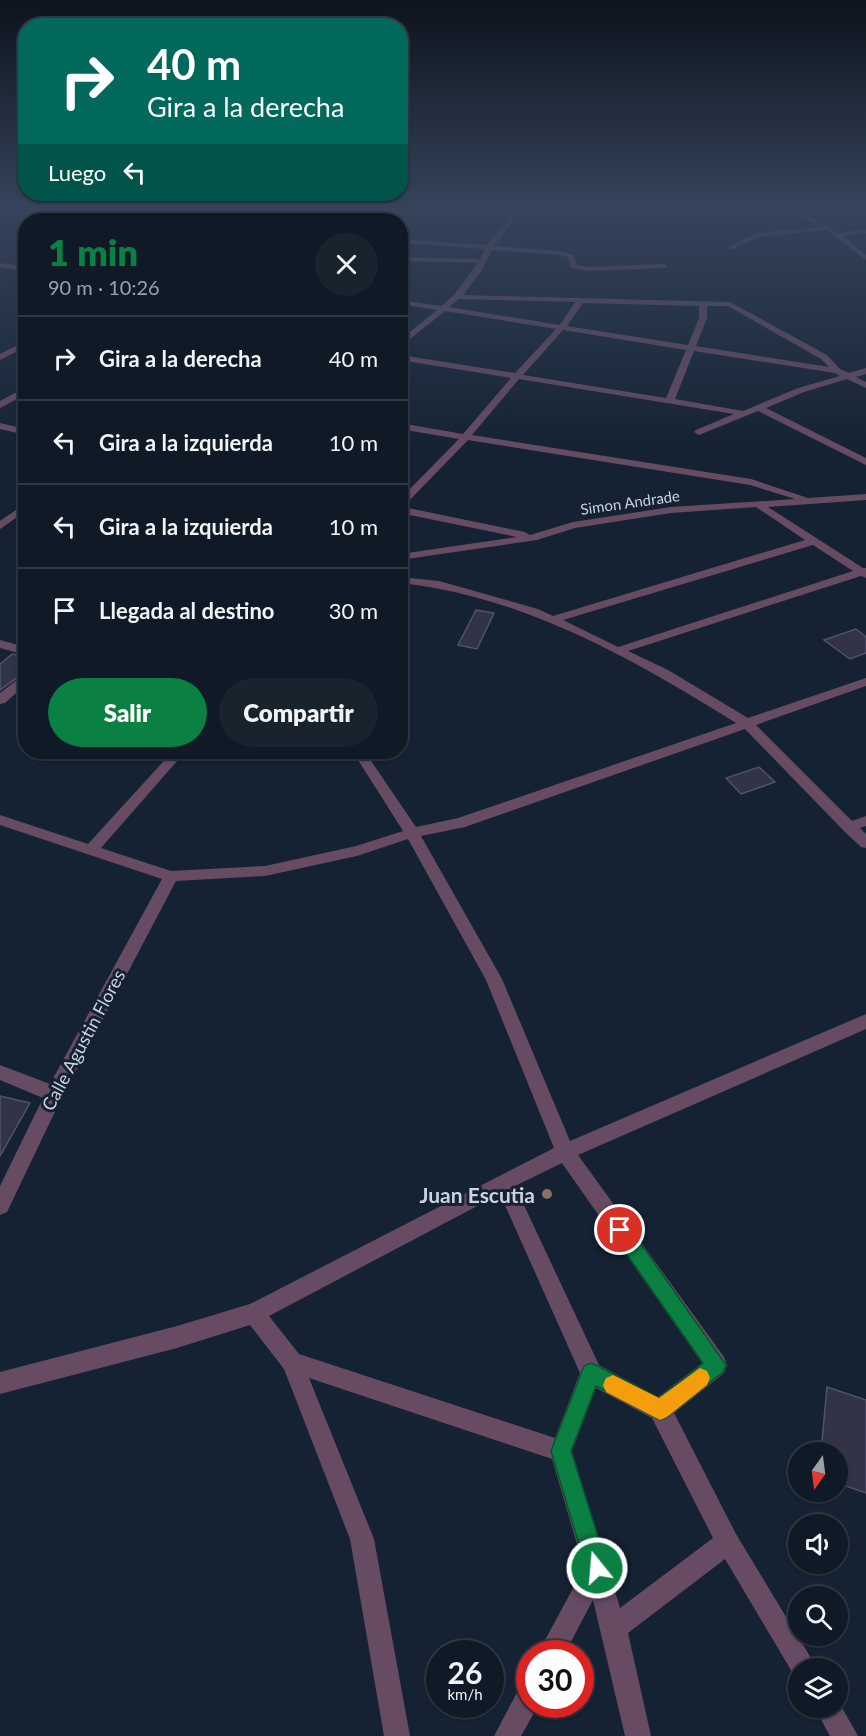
<!DOCTYPE html>
<html lang="es">
<meta charset="utf-8">
<style>
:root{--surface:#101a26;--page:#19232e;--text:#f1f3f6;--muted:#9ca1a7;--line:#303843;--accent:#0b8043}
body{margin:0;font-family:Lato,sans-serif;background:var(--page);color:var(--text);height:100vh;display:flex;flex-direction:column;font-size:22px;white-space:nowrap}
*{box-sizing:border-box;margin:0}
p{font-size:20px;color:var(--muted)}
.icon{flex:none;width:33px;height:33px;fill:none;stroke:currentColor;stroke-width:2;stroke-linecap:round;stroke-linejoin:round}
.map{position:relative;flex:1;overflow:hidden}
.panel{position:absolute;left:18px;top:213px;width:390px;height:546px;display:flex;flex-direction:column;background:var(--surface);border-radius:24px;box-shadow:0 2px 4px #0004,0 0 0 2px var(--line)}
.panel>*{flex:none}
.hud{position:absolute;left:18px;top:18px;width:390px;height:183px;border-radius:24px;box-shadow:0 2px 4px #0004,0 0 0 2px var(--line);background:#00695c;color:#fff;overflow:hidden}
.needle{width:39px;rotate:194deg}
.controls{position:absolute;left:788px;top:1442px;display:grid;gap:12px}
.controls a{display:grid;place-items:center;width:60px;height:60px;border-radius:50%;background:var(--surface);box-shadow:0 2px 4px #0004,0 0 0 2px var(--line);font-size:30px}
.speed{position:absolute;left:426px;top:1640px;display:flex;gap:12px;font-size:30px;font-weight:700;text-align:center}
.speed>*{display:grid;place-content:center;width:78px;height:78px;border-radius:50%;background:var(--surface);box-shadow:0 2px 4px #0004,0 0 0 2px var(--line);line-height:1}
.speed small{font-size:15px;font-weight:400}
.speed .limit{border:9px solid #d22;background:#fff;color:#111}
.pin{position:absolute;display:grid;place-items:center;width:51px;height:51px;color:#fff;margin:-26px;border:3px solid #fff;border-radius:50%;box-shadow:0 2px 6px #0007}
.me{position:absolute;width:66px;margin:-33px;rotate:343deg;stroke-linejoin:round;filter:drop-shadow(0 0 4px #0008)}
.turn{display:flex;align-items:center;gap:21px;height:126px;padding:0 30px;font-size:27px}
.turn .icon{width:78px;height:78px;stroke-width:2.5}
.turn b{display:block;font-size:42px;line-height:51px}
.then{display:flex;align-items:center;height:57px;padding:0 30px;background:#0003;gap:12px;font-size:22px}
.round{display:grid;place-items:center;flex:none;width:63px;height:63px;border-radius:32px;background:var(--page)}
.head{display:flex;align-items:center;justify-content:space-between;height:102px;padding:0 30px}
h1{font-size:36px;font-weight:800;line-height:45px;color:var(--accent)}
.button{display:flex;gap:12px;margin-top:auto;padding:12px 30px}
.button a{flex:1;height:69px;border-radius:36px;background:var(--accent);color:#fff;font-size:24px;font-weight:800;line-height:69px;text-align:center}
.button a+a{background:var(--page);color:var(--text)}
ul{padding:0;list-style:none}
li{display:flex;align-items:center;gap:18px;height:84px;padding:0 30px;border-top:2px solid var(--line)}
li div{flex:1}
li b{display:block;font-size:22px}
li em{font-style:normal}
.map>svg:first-child{display:block}
.building{fill:#323248;stroke:#52526a;stroke-width:1.5}
.lines{fill:none;stroke-linecap:round;stroke-linejoin:round}
.street{fill:#664b63;fill-rule:evenodd}
.route{fill:#0b8043;stroke:#07532c;stroke-width:1.5}
.slow{fill:#f59e0b}
.education-dot{fill:#8d6e63;stroke:#152233;stroke-width:2}
.labels{text-anchor:middle;dominant-baseline:central;stroke-width:6;stroke-linejoin:round;paint-order:stroke}
.far-street-label{font-size:15px;fill:#cad3de;stroke:#152233}
.street-label{font-size:18px;fill:#cad3de;stroke:#152233}
.near-poi-label{font-size:21px;font-weight:bold;fill:#cad3de;stroke:#152233;text-anchor:end}
</style>
<div class="map">
<svg width="866" height="1736" viewBox="0 0 866 1736">
<rect width="100%" height="100%" fill="#152233"/>
<path class="building" d="M 476,610 L 494,613 L 477,649 L 458,645 Z
M 856,629 L 866,637 L 866,653 L 850,659 L 824,640 Z
M 12,654 L 26,657 L 26,671 L 0,690 L 0,664 Z
M 759,767 L 775,782 L 741,794 L 726,778 Z
M 0,1096 L 30,1103 L 0,1156 Z
M 827,1387 L 866,1400 L 866,1493 L 837,1483 L 837,1452 L 821,1452 Z"/>
<g class="lines">
<path class="street" d="M 0,207 L 15,207 L 0,210 Z
M 512,207 L 518,207 L 514,220 L 494,246 L 560,251 L 573,255 L 577,265 L 588,267 L 664,264 L 668,266 L 664,268 L 588,271 L 571,268 L 568,257 L 560,255 L 492,250 L 482,270 L 463,295 L 730,302 L 827,355 L 840,369 L 849,373 L 866,368 L 866,374 L 856,377 L 866,382 L 866,388 L 847,379 L 804,392 L 766,408 L 866,458 L 866,465 L 758,411 L 699,435 L 694,432 L 696,430 L 734,414 L 519,379 L 472,435 L 751,479 L 808,498 L 866,494 L 866,500 L 768,507 L 863,568 L 866,568 L 866,578 L 861,576 L 628,651 L 668,670 L 748,718 L 866,678 L 866,686 L 756,725 L 852,821 L 866,816 L 866,826 L 860,828 L 866,834 L 866,848 L 861,847 L 844,831 L 745,729 L 465,827 L 421,836 L 502,979 L 570,1141 L 866,1014 L 866,1029 L 578,1155 L 724,1357 L 727,1365 L 724,1373 L 674,1413 L 736,1534 L 817,1668 L 798,1668 L 798,1678 L 795,1677 L 725,1559 L 628,1633 L 651,1736 L 625,1736 L 593,1600 L 565,1653 L 538,1653 L 584,1568 L 552,1459 L 309,1378 L 374,1539 L 410,1736 L 384,1736 L 350,1539 L 284,1369 L 250,1325 L 177,1348 L 0,1394 L 0,1372 L 177,1326 L 250,1304 L 554,1148 L 486,980 L 408,839 L 357,856 L 265,876 L 176,881 L 61,1099 L 7,1212 L 0,1215 L 0,1186 L 43,1098 L 0,1080 L 0,1065 L 50,1084 L 162,879 L 0,825 L 0,815 L 88,844 L 172,752 L 185,752 L 101,848 L 171,871 L 265,866 L 356,846 L 403,831 L 353,752 L 365,752 L 416,827 L 458,818 L 736,723 C 633,659 523,596 400,583 L 400,577 L 439,581 L 538,609 L 553,616 L 805,540 L 756,507 L 671,513 L 575,528 L 537,540 L 400,560 L 400,554 L 517,537 L 400,513 L 400,499 L 459,439 L 400,429 L 400,423 L 463,434 L 511,378 L 400,360 L 400,355 L 515,373 L 556,329 L 445,311 L 400,347 L 400,340 L 437,310 L 400,304 L 400,300 L 441,306 L 454,295 L 478,263 L 400,261 L 400,257 L 480,259 L 485,249 L 400,243 L 400,239 L 487,245 L 508,220 ZM 459,299 L 575,302 L 560,325 L 449,307 ZM 583,303 L 699,306 L 699,318 L 688,345 L 567,326 ZM 707,306 L 728,306 L 821,359 L 829,367 L 696,346 L 707,318 ZM 563,330 L 686,350 L 666,398 L 523,375 ZM 694,351 L 835,373 L 840,376 L 798,388 L 743,411 L 675,399 ZM 468,440 L 750,485 L 795,499 L 671,507 L 573,522 L 530,535 L 525,532 L 403,507 ZM 813,545 L 853,571 L 618,647 L 563,620 ZM 562,1163 L 702,1363 L 658,1397 L 599,1365 L 515,1186 ZM 500,1194 L 580,1373 L 555,1438 L 299,1354 L 269,1316 ZM 596,1388 L 652,1418 L 713,1538 L 620,1608 L 572,1451 Z
M 771,207 L 795,207 L 838,233 L 866,229 L 866,233 L 843,236 L 866,255 L 866,260 L 827,230 L 758,237 L 733,249 L 729,249 L 729,247 L 756,233 L 821,227 L 790,209 Z
M 859,207 L 866,207 L 866,211 Z
M 0,263 L 26,267 L 26,271 L 0,267 Z
M 26,341 L 26,347 L 0,360 L 0,354 Z
M 26,387 L 26,394 L 0,408 L 0,401 Z
M 0,423 L 26,429 L 26,435 L 0,429 Z
M 26,503 L 26,511 L 0,529 L 0,521 Z
M 0,640 L 26,647 L 26,655 L 0,648 Z
M 26,673 L 26,684 L 5,703 L 0,704 L 0,693 Z
M 530,1681 L 530,1704 L 539,1704 L 521,1736 L 494,1736 L 521,1685 Z
M 837,1699 L 858,1736 L 830,1736 L 814,1707 L 837,1707 Z"/>
</g>
<linearGradient id="sky" x2="0" y2="1"><stop stop-color="#0c131c"/><stop offset="0.46" stop-color="#35445b"/><stop offset="1" stop-color="#35445b" stop-opacity="0"/></linearGradient>
<rect width="866" height="450" fill="url(#sky)"/>
<path class="route" d="M 620,1221 L 627,1224 L 726,1365 L 723,1372 L 667,1417 L 660,1420 L 596,1386 L 571,1451 L 608,1568 L 604,1576 L 597,1579 L 589,1576 L 586,1568 L 551,1451 L 584,1366 L 591,1363 L 598,1366 L 659,1398 L 703,1363 L 614,1236 L 611,1230 L 614,1224 Z"/>
<path class="slow" d="M 700,1368 L 707,1371 L 710,1378 L 707,1385 L 667,1417 L 660,1420 L 606,1392 L 603,1385 L 606,1378 L 613,1375 L 659,1398 Z"/>
<circle class="education-dot" cx="547" cy="1194" r="6"/>
<g class="labels">
<g class="far-street-label">
<text transform="translate(630 502) rotate(-8)">Simon Andrade</text>
</g>
<g class="street-label">
<text transform="translate(83 1040) rotate(-62)">Calle Agustin Flores</text>
</g>
<g class="near-poi-label">
<text x="535" y="1194">Juan Escutia</text>
</g>
</g>
</svg>
<div class="controls">
<a><svg class="needle" viewBox="-14 -14 28 28"><path d="M0-13l5 13h-10z" fill="#e53935"/><path d="M0 13l5-13h-10z" fill="#9ca1a7"/></svg></a>
<a><svg class="icon" aria-label="sound" viewBox="0 0 24 24"><path d="M4 9h4l5-4v14l-5-4H4zM17 9q2 3 0 6"/></svg></a>
<a><svg class="icon" aria-label="search" viewBox="0 0 24 24"><circle cx="10" cy="10" r="6"/><path d="M15 15l6 6"/></svg></a>
<a><svg class="icon" aria-label="layers" viewBox="0 0 24 24"><path d="M12 4l9 5-9 5-9-5zM3 14l9 5 9-5"/></svg></a>
</div>
<div class="speed"><div>26<small>km/h</small></div><div class="limit">30</div></div>
<div class="pin" style="left:620px;top:1230px;background:#d93025"><svg class="icon" aria-label="arrive" viewBox="0 0 24 24"><path d="M6 21V4h12l-3 4 3 4H6"/></svg></div>
<svg class="me" style="left:597px;top:1568px" viewBox="-20 -20 40 40"><circle r="17" fill="#0b8043" stroke="#fff" stroke-width="3"/><path d="M0-11L8 9 0 5-8 9z" fill="#fff"/></svg>
<div class="hud">
<div class="turn"><svg class="icon" aria-label="right" viewBox="0 0 24 24"><path d="M7 20v-9h11M14 6l5 5-5 5"/></svg><div><b>40 m</b>Gira a la derecha</div></div>
<div class="then">Luego<svg class="icon" aria-label="left" viewBox="0 0 24 24"><path d="M17 20v-9H6M10 6l-5 5 5 5"/></svg></div>
</div>
<section class="panel">
<div class="head"><div><h1>1 min</h1><p>90 m · 10:26</p></div><a class="round"><svg class="icon" aria-label="close" viewBox="0 0 24 24"><path d="M6 6l12 12M18 6L6 18"/></svg></a></div>
<ul>
<li><svg class="icon" aria-label="right" viewBox="0 0 24 24"><path d="M7 20v-9h11M14 6l5 5-5 5"/></svg><div><b>Gira a la derecha</b></div><em>40 m</em></li>
<li><svg class="icon" aria-label="left" viewBox="0 0 24 24"><path d="M17 20v-9H6M10 6l-5 5 5 5"/></svg><div><b>Gira a la izquierda</b></div><em>10 m</em></li>
<li><svg class="icon" aria-label="left" viewBox="0 0 24 24"><path d="M17 20v-9H6M10 6l-5 5 5 5"/></svg><div><b>Gira a la izquierda</b></div><em>10 m</em></li>
<li><svg class="icon" aria-label="arrive" viewBox="0 0 24 24"><path d="M6 21V4h12l-3 4 3 4H6"/></svg><div><b>Llegada al destino</b></div><em>30 m</em></li>
</ul>
<div class="button"><a>Salir</a><a>Compartir</a></div>
</section>
</div>
